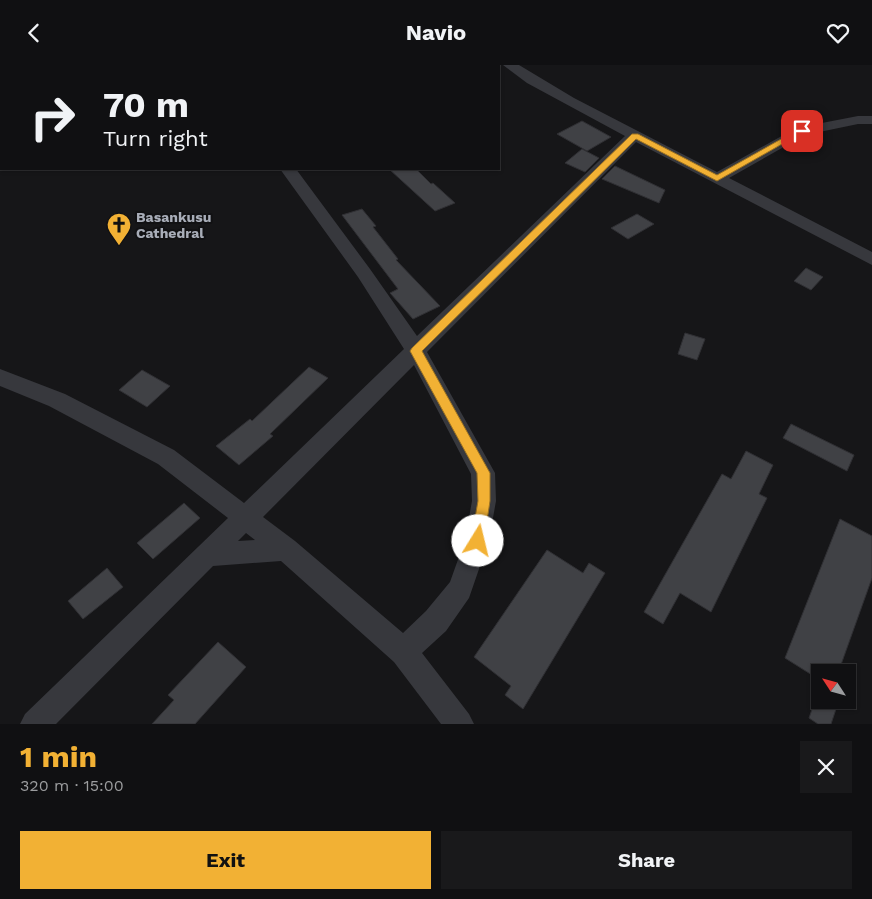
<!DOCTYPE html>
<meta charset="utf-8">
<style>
:root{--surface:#101012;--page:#19191b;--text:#f1f3f6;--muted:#9c9d9f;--line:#303032;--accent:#f2b134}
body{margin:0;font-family:"Work Sans",sans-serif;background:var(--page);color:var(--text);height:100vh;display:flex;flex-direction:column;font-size:19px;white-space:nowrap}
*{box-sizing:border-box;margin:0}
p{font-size:16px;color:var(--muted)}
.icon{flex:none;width:28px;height:28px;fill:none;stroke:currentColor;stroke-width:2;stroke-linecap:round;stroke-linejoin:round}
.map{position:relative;height:659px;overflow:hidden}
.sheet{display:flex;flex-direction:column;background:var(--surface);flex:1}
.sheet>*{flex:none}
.top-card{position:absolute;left:0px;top:0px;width:500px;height:105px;box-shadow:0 1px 4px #0004,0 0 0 1px var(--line);background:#101012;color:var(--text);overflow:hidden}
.needle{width:32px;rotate:306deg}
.tools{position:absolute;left:811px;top:599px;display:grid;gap:10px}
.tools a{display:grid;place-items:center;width:45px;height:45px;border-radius:0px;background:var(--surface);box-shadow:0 1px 4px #0004,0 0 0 1px var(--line);font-size:25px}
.pin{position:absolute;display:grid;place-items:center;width:42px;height:42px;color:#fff;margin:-21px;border-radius:10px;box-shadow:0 2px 8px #0006}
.me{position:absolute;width:55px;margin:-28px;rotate:9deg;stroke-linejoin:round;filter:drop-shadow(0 0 4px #0008)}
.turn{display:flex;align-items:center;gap:18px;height:105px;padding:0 20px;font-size:22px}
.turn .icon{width:65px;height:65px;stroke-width:2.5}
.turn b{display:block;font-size:35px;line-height:42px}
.round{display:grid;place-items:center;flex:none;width:52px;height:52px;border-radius:0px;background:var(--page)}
.head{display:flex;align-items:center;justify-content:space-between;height:85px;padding:0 20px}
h1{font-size:30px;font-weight:700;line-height:38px;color:var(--accent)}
.primary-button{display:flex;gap:10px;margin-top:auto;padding:10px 20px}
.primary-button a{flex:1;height:58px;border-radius:0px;background:var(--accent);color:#111;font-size:20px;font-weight:700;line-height:58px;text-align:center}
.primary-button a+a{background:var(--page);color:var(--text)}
header{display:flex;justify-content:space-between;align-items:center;height:65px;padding:0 20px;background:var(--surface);font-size:22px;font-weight:700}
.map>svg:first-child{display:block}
.building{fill:#404145;stroke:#303034}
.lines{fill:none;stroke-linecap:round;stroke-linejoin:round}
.minor{fill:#37383d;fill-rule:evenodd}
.route{fill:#f2b134;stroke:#9d7322}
.labels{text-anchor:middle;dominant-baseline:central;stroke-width:4;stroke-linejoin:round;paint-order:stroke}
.poi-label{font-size:14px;font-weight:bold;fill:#a8adb8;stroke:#111113;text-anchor:start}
</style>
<header><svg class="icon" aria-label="back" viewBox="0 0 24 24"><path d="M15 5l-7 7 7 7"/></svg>Navio<svg class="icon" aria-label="heart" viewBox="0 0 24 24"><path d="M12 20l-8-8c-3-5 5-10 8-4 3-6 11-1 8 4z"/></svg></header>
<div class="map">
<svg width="872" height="659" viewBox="0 0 872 659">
<rect width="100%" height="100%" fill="#161618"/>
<path class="building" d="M 582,56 L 611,72 L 587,86 L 557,69 Z
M 582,84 L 599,93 L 585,107 L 565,98 Z
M 615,101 L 665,125 L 659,138 L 602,114 Z
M 389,104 L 416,104 L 431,119 L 433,118 L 455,138 L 435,146 Z
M 362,144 L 376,161 L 373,162 L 398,194 L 396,195 L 440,241 L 413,254 L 390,228 L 398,224 L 342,150 Z
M 637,149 L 654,159 L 628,174 L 611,163 Z
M 806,203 L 823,212 L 811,225 L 794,216 Z
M 685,268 L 705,274 L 697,295 L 678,289 Z
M 309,302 L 328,313 L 270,369 L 273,371 L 239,400 L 216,381 L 250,354 L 252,356 Z
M 142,305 L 170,321 L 147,342 L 119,325 Z
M 791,359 L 854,390 L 847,406 L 783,373 Z
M 746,386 L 773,400 L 759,429 L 767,433 L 711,547 L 680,528 L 663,559 L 644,547 L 722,409 L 731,414 Z
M 184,438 L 200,453 L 153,494 L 137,478 Z
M 840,454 L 872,471 L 872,513 L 838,608 L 820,608 L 820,615 L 785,593 Z
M 547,485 L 583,508 L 589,498 L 605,508 L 523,644 L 505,630 L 511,621 L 474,592 Z
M 107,503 L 123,522 L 83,554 L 68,536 Z
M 218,577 L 246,602 L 195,659 L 152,659 L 174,635 L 168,630 Z
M 820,622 L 820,635 L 839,635 L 831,659 L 818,659 L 809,653 Z"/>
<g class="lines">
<path class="minor" d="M 204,0 L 218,0 L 219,1 L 205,1 Z
M 503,0 L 519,0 L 574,33 L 717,107 L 796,63 L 858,51 L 872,51 L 872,59 L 858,59 L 805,70 L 729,113 L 872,187 L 872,200 L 636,77 L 427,287 L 495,408 L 496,436 L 489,475 L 469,533 L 446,566 L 422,588 L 469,649 L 474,659 L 441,659 L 394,597 L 281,496 L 213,501 L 56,659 L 20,659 L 25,649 L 228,453 L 158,399 L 49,341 L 0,321 L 0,304 L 65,329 L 174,385 L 244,438 L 404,284 L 358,212 L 280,104 L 296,104 L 370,204 L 417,271 L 625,71 L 527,18 ZM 414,300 L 471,409 L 472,436 L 465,475 L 450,517 L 426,546 L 403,568 L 295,476 L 263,452 ZM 246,468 L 255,475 L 238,476 Z
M 0,51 L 1,51 L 1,59 L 0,59 Z"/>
</g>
<path class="route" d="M 799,64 L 805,66 L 717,116 L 636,74 L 422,286 L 490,408 L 490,436 L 484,476 L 482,480 L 478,482 L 473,480 L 471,476 L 478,436 L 477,408 L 410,286 L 412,283 L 632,69 L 638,69 L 717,110 Z"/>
<defs>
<symbol id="church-pin" viewBox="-11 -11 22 30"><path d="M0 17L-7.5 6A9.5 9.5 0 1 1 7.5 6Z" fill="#f2b134" stroke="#111113"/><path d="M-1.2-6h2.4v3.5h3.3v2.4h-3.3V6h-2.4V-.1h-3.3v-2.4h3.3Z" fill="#111"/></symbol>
</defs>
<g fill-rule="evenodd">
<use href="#church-pin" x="105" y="146" width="28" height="38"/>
</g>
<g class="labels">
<g class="poi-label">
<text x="136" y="152">Basankusu<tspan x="136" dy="16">Cathedral</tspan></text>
</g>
</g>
</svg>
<div class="tools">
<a><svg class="needle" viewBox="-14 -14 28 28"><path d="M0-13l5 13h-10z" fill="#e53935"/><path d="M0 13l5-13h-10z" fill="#9c9d9f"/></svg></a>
</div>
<div class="pin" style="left:802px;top:66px;background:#d93025"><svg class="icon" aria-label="arrive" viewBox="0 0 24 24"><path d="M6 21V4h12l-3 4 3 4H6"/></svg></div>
<svg class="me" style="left:478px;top:476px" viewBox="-20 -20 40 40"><circle r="19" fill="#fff"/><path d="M0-13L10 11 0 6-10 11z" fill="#f2b134"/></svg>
<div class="top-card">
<div class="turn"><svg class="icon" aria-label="right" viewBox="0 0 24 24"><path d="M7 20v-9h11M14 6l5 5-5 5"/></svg><div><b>70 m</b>Turn right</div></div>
</div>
</div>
<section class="sheet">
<div class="head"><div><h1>1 min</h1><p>320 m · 15:00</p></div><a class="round"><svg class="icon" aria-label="close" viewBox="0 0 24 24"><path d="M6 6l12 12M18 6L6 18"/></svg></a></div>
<div class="primary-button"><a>Exit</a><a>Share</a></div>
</section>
